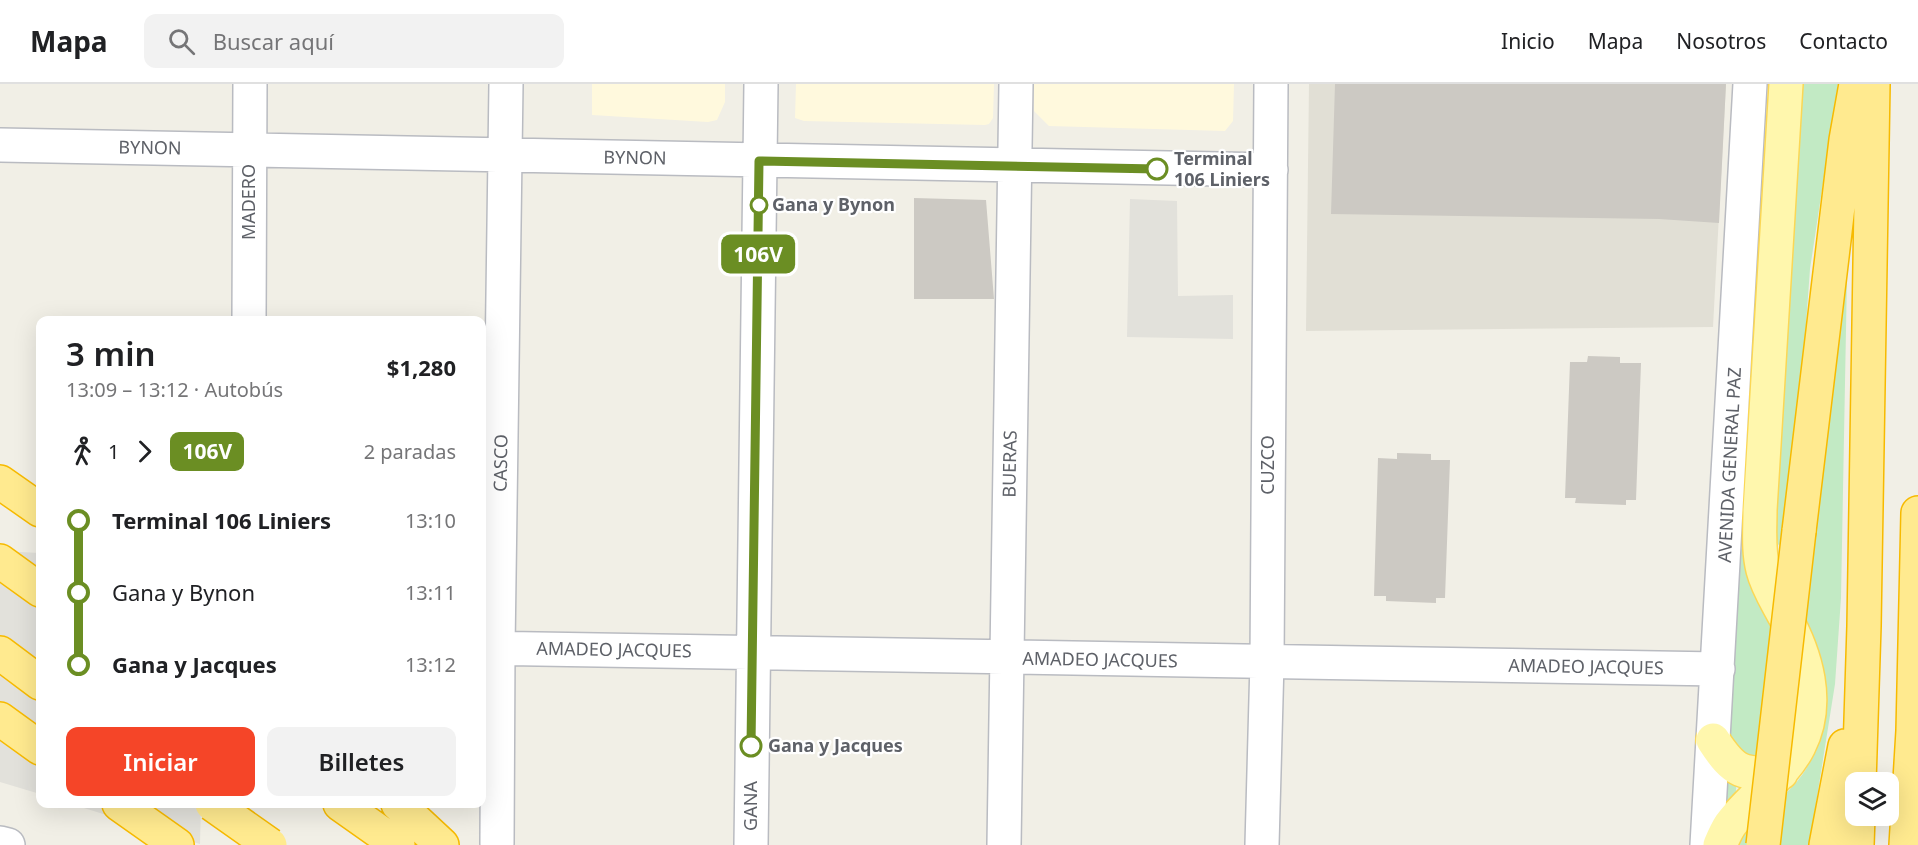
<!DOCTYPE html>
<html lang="es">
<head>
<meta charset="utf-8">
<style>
	body { margin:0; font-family:"Noto Sans",sans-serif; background:#f2f2f2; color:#202124; height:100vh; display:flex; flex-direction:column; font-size:22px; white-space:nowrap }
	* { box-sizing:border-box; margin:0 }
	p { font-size:20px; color:#757577 }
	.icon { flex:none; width:33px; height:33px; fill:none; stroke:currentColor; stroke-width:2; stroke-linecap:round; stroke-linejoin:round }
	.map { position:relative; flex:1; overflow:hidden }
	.drawer { position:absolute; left:36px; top:232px; width:450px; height:492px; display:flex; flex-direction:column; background:#fff; border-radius:12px; box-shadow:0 6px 24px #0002 }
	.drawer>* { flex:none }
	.badge { padding:0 12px; border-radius:9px; font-size:21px; line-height:39px }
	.controls { position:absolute; left:1845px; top:688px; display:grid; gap:12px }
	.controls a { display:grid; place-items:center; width:54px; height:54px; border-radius:12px; background:#fff; box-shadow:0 6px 24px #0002; font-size:30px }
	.map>.badge { position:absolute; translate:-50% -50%; box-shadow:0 0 0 3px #fff }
	.legs { display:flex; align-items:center; gap:9px; height:66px; padding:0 30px; font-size:20px }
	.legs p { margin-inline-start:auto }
	.head { display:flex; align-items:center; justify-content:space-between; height:102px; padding:0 30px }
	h1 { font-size:33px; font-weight:600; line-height:45px }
	.button { display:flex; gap:12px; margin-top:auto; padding:12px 30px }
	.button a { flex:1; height:69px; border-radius:12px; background:#f54528; color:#fff; font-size:24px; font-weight:600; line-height:69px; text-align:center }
	.button a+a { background:#f2f2f2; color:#202124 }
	ul { padding:0 30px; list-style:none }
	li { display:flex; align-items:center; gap:21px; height:72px; font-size:22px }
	li i { display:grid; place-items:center; width:9px; height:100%; margin:0 8px; background:currentColor }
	li i::after { content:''; width:15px; height:15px; margin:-8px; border:4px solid; border-radius:50%; background:#fff }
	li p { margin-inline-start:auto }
	li:first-child i { background:linear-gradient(#0000 50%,currentColor 0) }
	li:last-child i { background:linear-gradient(currentColor 50%,#0000 0) }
	header { display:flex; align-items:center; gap:36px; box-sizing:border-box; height:84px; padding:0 30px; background:#fff; border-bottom:2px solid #e0e0e0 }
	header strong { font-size:28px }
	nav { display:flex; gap:33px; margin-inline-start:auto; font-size:21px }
	.search { width:420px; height:54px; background:#f2f2f2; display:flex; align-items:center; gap:15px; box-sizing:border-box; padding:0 21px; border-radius:12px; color:#757577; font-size:22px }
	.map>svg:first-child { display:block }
	.commercial { fill:#fff9dd }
	.industrial { fill:#e2e1db }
	.education { fill:#e1dfd5 }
	.green { fill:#c2eac4 }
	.building { fill:#ccc9c3 }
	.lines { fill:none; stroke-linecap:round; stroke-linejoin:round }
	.minor-casing { stroke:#b9bbc1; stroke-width:36 }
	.major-casing { stroke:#fbd755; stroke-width:36 }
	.highway-casing { stroke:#f7ba00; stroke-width:36 }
	.minor { stroke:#fff; stroke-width:33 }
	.major { stroke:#fff7ad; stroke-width:33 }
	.highway { stroke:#ffea8f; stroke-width:33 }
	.highway-bridge-casing { stroke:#f7ba00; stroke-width:36; stroke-linecap:butt }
	.highway-bridge { stroke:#ffea8f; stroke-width:33 }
	.line-1-casing { stroke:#fff; stroke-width:14 }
	.line-1 { stroke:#6b8e23; stroke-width:9 }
	.stop-1-dot { fill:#fff; stroke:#6b8e23; stroke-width:3 }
	.labels { text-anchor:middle; stroke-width:4.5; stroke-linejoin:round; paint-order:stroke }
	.street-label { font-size:18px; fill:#5e6168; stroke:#fff }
	.stop-label { font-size:18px; font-weight:bold; fill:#5e6168; stroke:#fff; text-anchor:start }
</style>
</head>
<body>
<header>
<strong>Mapa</strong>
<div class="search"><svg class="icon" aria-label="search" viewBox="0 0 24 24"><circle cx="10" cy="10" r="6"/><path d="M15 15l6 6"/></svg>Buscar aquí</div>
<nav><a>Inicio</a><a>Mapa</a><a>Nosotros</a><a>Contacto</a></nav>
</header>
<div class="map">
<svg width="1918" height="761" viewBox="0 0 1918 761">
	<rect width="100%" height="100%" fill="#f1efe6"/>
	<!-- commercial -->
	<path class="commercial" d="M592,0H725V18L717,36L708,38L592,31Z
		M796,0H994L993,34L989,40L985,41L804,37L795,34Z
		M1033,0H1234L1233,37L1225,47L1049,42L1034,27Z"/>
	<!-- industrial -->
	<path class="industrial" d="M1130,115L1177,117L1178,212L1233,211V255L1127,253Z
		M0,467L40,469V710L0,698Z
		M71,720H201L200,760Z"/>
	<!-- education -->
	<path class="education" d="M1309,0H1726L1713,243L1306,247Z"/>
	<!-- green -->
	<path class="green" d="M1799,0H1838L1810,185L1801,310L1783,467L1778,460L1775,447Z
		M1847,192L1841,514L1835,600L1811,751L1809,761H1731C1738,751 1744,739 1752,730C1762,721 1777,717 1787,708C1815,683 1830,637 1826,601C1824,579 1806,562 1804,541L1843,193Z
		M1745,464L1781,550L1761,681L1730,658L1740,466Z
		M1717,683L1736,699C1738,713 1729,722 1722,733Z"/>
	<!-- building -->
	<path class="building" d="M1335,0H1726L1719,139L1659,135L1331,130Z
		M914,114L986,116L994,215H914Z
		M1588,272L1620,273V279H1641L1636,416H1626V421L1575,419L1576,414H1565L1570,278H1587Z
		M1397,369L1431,370V376H1450L1445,514H1436V519L1386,517V512H1374L1378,374L1397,375Z"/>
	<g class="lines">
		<!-- minor casing -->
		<g class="minor-casing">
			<path id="minor" d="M0,61L1271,86
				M249,237L250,0
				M482,564L1718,585
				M0,759L8,761
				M497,759L498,564L506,0
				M751,761L761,0
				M1004,761L1016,0
				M1262,761L1267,578L1271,0
				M1707,761L1750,0"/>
		</g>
		<!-- major casing -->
		<g class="major-casing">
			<path id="major" d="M1713,656C1735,690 1742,690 1781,689
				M1720,761C1723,754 1726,747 1730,741C1751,712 1783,694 1799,662C1821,619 1806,570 1784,531C1776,516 1767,502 1763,486C1758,466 1760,446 1760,426L1786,0"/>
		</g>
		<!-- highway casing -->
		<g class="highway-casing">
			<path id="highway" d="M0,398L40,426
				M1799,447L1846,56L1856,0
				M0,477L40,506
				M0,569L40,599
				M0,635L40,664
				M1859,699L1864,542L1873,0
				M119,720L177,761
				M340,720L398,761
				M398,720L442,761
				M1826,761L1845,662
				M1857,761L1858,732
				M1906,761L1913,647L1918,429"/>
		</g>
		<!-- minor -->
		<use href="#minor" class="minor"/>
		<!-- major -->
		<use href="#major" class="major"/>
		<!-- highway -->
		<use href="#highway" class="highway"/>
		<!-- highway-bridge casing -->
		<g class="highway-bridge-casing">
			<path id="highway-bridge" d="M212,720L270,761
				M1763,761L1799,447"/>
		</g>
		<!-- highway-bridge -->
		<use href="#highway-bridge" class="highway-bridge"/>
	</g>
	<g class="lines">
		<!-- line-1 casing -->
		<g class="line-1-casing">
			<path id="line-1" d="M751,662L759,77L1157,85"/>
		</g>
		<!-- line-1 -->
		<use href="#line-1" class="line-1"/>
	</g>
	<!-- markers -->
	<g class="stop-1-dot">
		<circle cx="1157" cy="85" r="10"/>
		<circle cx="759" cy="121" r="8"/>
		<circle cx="751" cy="662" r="10"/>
	</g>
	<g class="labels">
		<!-- street labels -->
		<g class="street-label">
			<text transform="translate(150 64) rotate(1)" y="6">BYNON</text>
			<text transform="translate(635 74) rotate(1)" y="6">BYNON</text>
			<text transform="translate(249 118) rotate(-90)" y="6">MADERO</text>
			<text transform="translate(501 379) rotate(-89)" y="6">CASCO</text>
			<text transform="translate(1010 380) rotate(-89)" y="6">BUERAS</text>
			<text transform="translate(1268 381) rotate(-90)" y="6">CUZCO</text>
			<text transform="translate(1730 381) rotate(-87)" y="6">AVENIDA GENERAL PAZ</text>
			<text transform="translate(614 566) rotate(1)" y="6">AMADEO JACQUES</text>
			<text transform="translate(1100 576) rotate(1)" y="6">AMADEO JACQUES</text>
			<text transform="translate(1586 583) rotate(1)" y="6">AMADEO JACQUES</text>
			<text transform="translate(751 722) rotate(-90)" y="6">GANA</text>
		</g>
		<!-- stop labels -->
		<g class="stop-label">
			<text x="1174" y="81">Terminal<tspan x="1174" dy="21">106 Liniers</tspan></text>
			<text x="772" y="127">Gana y Bynon</text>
			<text x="768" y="668">Gana y Jacques</text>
		</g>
	</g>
</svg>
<div class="controls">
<a><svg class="icon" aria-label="layers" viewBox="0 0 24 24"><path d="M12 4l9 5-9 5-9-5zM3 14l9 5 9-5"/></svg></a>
</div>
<b class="badge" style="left:758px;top:170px;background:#6b8e23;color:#fff">106V</b>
<section class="drawer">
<div class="head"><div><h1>3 min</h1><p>13:09 – 13:12 · Autobús</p></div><b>$1,280</b></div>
<div class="legs"><svg class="icon" aria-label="walk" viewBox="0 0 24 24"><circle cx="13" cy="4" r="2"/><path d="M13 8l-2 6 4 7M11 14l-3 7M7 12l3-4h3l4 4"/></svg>1<svg class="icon" aria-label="forward" viewBox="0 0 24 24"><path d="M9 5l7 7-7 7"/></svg><b class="badge" style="background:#6b8e23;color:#fff">106V</b><p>2 paradas</p></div>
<ul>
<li><i style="color:#6b8e23"></i><b>Terminal 106 Liniers</b><p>13:10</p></li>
<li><i style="color:#6b8e23"></i><span>Gana y Bynon</span><p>13:11</p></li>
<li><i style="color:#6b8e23"></i><b>Gana y Jacques</b><p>13:12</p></li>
</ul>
<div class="button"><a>Iniciar</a><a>Billetes</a></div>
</section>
</div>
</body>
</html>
